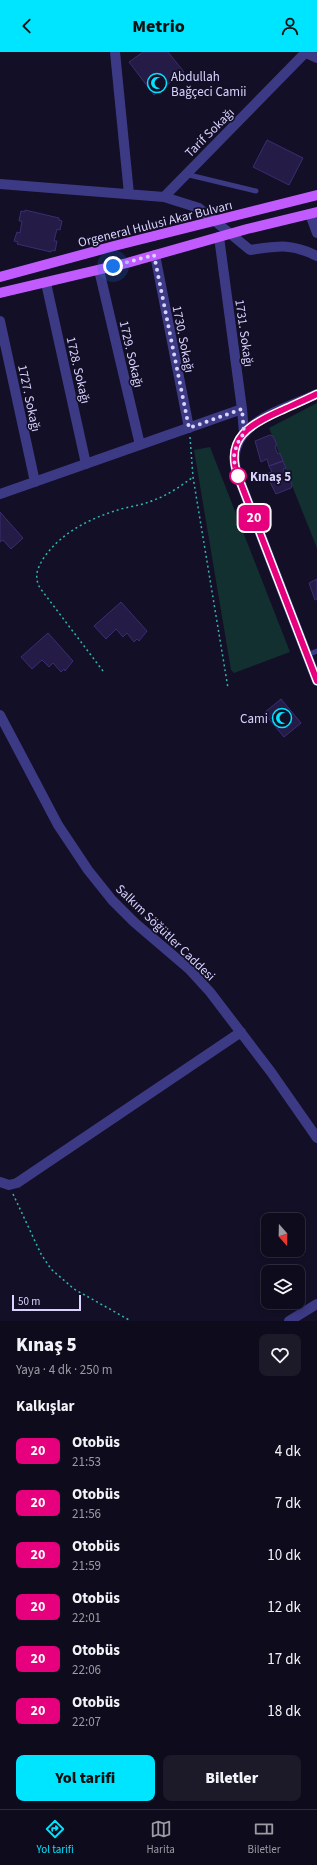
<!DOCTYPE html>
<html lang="tr">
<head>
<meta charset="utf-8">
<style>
	body { margin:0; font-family:"Source Sans 3",sans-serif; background:#1c1929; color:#f1f3f6; height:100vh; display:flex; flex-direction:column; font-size:15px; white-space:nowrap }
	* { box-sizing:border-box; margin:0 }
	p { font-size:13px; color:#9b9ba3 }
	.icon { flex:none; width:22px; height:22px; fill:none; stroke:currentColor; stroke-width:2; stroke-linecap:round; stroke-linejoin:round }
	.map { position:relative; height:1269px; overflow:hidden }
	.details { display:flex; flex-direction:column; background:#0e0b1c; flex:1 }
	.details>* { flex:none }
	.badge { padding:0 8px; border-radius:6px; font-size:14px; line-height:26px }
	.needle { width:26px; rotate:160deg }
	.fabs { position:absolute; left:261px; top:1161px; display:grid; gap:8px }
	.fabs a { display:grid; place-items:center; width:44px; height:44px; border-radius:8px; background:#0e0b1c; box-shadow:0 2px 6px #0003,0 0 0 1px #2e2b3b; font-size:20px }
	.scale { position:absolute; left:12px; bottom:10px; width:69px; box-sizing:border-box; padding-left:4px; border:2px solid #d9d4ff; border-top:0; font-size:11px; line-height:14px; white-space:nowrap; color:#d9d4ff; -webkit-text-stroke:3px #130f26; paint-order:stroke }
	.you { position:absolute; width:20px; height:20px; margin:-10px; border:3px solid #fff; border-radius:50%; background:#1a73e8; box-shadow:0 0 0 6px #1a73e833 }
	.map>.badge { position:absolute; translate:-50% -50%; box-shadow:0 0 0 2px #fff }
	h2 { padding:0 16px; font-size:15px; line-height:36px }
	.round { display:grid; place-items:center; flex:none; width:42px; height:42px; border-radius:8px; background:#1c1929 }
	.head { display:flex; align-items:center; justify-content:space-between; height:68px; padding:0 16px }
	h1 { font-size:19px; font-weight:800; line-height:30px }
	.button { display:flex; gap:8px; margin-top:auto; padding:8px 16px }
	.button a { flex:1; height:46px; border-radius:8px; background:#00e5ff; color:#111; font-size:16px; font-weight:800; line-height:46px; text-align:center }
	.button a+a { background:#1c1929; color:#f1f3f6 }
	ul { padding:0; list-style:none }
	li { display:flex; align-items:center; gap:12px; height:52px; padding:0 16px }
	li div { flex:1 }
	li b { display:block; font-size:15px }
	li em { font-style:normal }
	li .badge { min-width:44px; font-weight:700; text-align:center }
	header { display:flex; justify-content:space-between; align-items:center; height:52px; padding:0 16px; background:#00e5ff; color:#111; font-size:18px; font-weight:800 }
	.menu { display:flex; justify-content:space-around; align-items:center; height:56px; border-top:1px solid #2e2b3b; background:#0e0b1c; font-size:11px; color:#9b9ba3 }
	.menu a { display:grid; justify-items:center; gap:2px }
	.menu .current { color:#00e5ff }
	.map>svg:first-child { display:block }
	.green { fill:#12302f }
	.building { fill:#241b47; stroke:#3b2d73 }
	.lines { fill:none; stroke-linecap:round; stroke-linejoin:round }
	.path { stroke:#2fb8b0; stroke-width:1.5; stroke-dasharray:2 3; stroke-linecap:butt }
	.service { stroke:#3d3a85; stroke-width:5 }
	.minor { stroke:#3d3a85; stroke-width:10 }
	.tertiary { stroke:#3d3a85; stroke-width:10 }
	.primary { stroke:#c25bff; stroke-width:10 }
	.line-casing { stroke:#fff; stroke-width:9 }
	.line { stroke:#e6007e; stroke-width:6 }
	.walk { stroke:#d9d4ff; stroke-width:4; stroke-dasharray:0 7.2 }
	.stop-dot { fill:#fff; stroke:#e6007e; stroke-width:2 }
	.labels { text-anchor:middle; stroke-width:3.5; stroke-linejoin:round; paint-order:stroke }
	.poi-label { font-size:13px; fill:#d9d4ff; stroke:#130f26; text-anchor:start }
	.street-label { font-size:13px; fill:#d9d4ff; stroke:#130f26 }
	.stop-label { font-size:13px; font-weight:bold; fill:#d9d4ff; stroke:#130f26; text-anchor:start }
</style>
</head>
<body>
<header><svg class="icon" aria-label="back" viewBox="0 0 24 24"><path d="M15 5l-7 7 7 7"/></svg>Metrio<svg class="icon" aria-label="person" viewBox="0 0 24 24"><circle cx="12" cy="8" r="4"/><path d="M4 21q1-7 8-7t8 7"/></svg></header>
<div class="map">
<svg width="317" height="1269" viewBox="0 0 317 1269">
	<rect width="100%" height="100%" fill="#130f26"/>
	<!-- green -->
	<path class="green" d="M317,351V496L269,376Z
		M210,395L290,600L234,621L231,618L194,398Z"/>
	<!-- building -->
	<path class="building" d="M143,0H168L184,20L154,43L129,10Z
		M267,88L303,106L289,133L253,115Z
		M25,158L59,166V168L62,169L60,178L57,177L54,189H57L55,199L52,198L51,200L17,192L18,190L14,189L17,180L20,181L22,169H19L21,159L25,160Z
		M270,383L273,384L277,393L275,394L276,398L278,402L280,401L283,409L269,414L267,407L261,410L255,389Z
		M283,409L286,416L283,417L287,425L289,424L292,433L291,436L276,442L266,422L272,420L269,414Z
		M0,460L23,486L11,497L3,488L0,490Z
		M317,527V547L315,548L309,531Z
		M121,550L147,579L139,589L137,587L134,590L127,581L123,585L116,577L106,587L94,574Z
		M48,581L73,609L65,619L64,617L61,620L53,611L49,615L42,608L32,617L21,605Z
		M281,647L301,671L284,685L264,661Z"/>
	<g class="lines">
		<!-- path -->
		<path class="path" d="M190,385L193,425L228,636
			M103,619L40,536C34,525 37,517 43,507C61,480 91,466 121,457C132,454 143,453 154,448C168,443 181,434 193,425
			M13,1142L41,1202L51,1217L74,1237L131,1269"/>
		<!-- service -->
		<path class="service" d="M185,122L256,139
			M307,603L317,599"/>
		<!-- minor -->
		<path class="minor" d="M115,0L129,142
			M306,1L317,6
			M0,132L164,145L199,156L250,198C278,194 291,191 317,204
			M164,145L306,0
			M219,185L242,357L244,381
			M155,203L189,376
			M99,218L140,393
			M46,231L86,412
			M0,269L35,430
			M0,442L242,357
			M0,663L58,773L88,818L112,848L134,870L189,917L210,940L271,1020L317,1086
			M0,1130L9,1133L17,1131L241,980
			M289,1269L317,1252"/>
		<!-- tertiary -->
		<path class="tertiary" d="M310,162L317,181
			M317,342C282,358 219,373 238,424L317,629"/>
		<!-- primary -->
		<path class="primary" d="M0,225L114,194L317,143
			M0,241L127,211L247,177L317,160"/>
	</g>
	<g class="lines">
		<!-- line casing -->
		<g class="line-casing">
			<path id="line" d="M317,342C305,348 293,353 280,359C251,372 224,386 238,424L317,629"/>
		</g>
		<!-- line -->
		<use href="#line" class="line"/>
		<!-- walk -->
		<path class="walk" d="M113,214L154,203L189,376L242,357L244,381L237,392L234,404L235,418L238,424"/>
	</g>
	<!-- icons -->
	<defs>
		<g id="mosque-ring" transform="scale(1)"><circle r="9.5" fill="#130f26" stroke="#00e5ff" stroke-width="1.5"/><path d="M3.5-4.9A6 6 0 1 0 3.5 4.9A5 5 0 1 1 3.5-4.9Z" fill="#00e5ff"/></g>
	</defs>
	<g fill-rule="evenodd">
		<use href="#mosque-ring" x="157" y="31"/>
		<use href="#mosque-ring" x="282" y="666"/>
	</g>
	<!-- markers -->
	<circle class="stop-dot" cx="238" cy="424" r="8"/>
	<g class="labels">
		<!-- poi labels -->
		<g class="poi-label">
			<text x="171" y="29">Abdullah<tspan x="171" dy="15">Bağçeci Camii</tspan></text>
			<text x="268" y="671" text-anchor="end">Cami</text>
		</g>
		<!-- street labels -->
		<g class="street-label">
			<text transform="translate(209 80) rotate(-45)" y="5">Tarif Sokağı</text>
			<text transform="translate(155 171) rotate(-14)" y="5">Orgeneral Hulusi Akar Bulvarı</text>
			<text transform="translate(245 281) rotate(82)" y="5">1731. Sokağı</text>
			<text transform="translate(184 287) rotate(79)" y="5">1730. Sokağı</text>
			<text transform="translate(132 302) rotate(77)" y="5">1729. Sokağı</text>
			<text transform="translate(79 318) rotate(77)" y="5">1728. Sokağı</text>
			<text transform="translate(30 346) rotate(78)" y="5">1727. Sokağı</text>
			<text transform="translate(166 880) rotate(44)" y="5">Salkım Söğütler Caddesi</text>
		</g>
		<!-- stop labels -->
		<g class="stop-label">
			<text x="250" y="429">Kınaş 5</text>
		</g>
	</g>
</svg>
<div class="fabs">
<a><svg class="needle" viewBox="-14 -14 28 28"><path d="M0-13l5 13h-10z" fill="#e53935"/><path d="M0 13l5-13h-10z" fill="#9b9ba3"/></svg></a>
<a><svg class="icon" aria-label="layers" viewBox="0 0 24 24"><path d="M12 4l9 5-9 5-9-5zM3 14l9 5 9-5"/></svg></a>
</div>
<div class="scale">50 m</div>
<div class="you" style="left:113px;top:214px"></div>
<b class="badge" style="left:254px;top:466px;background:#e6007e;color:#fff">20</b>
</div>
<section class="details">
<div class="head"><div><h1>Kınaş 5</h1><p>Yaya · 4 dk · 250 m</p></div><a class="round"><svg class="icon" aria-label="heart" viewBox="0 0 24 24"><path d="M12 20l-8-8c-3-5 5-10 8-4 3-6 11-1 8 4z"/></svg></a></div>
<h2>Kalkışlar</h2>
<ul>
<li><span class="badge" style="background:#e6007e;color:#fff">20</span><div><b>Otobüs</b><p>21:53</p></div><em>4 dk</em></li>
<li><span class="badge" style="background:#e6007e;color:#fff">20</span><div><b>Otobüs</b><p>21:56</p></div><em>7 dk</em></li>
<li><span class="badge" style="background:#e6007e;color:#fff">20</span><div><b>Otobüs</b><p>21:59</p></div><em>10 dk</em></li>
<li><span class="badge" style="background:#e6007e;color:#fff">20</span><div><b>Otobüs</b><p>22:01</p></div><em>12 dk</em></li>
<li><span class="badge" style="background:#e6007e;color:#fff">20</span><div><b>Otobüs</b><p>22:06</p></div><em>17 dk</em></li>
<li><span class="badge" style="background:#e6007e;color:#fff">20</span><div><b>Otobüs</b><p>22:07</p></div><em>18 dk</em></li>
</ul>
<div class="button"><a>Yol tarifi</a><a>Biletler</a></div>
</section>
<nav class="menu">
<a class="current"><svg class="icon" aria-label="directions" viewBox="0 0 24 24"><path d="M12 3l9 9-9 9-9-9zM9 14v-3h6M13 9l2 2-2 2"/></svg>Yol tarifi</a>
<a><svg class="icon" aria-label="map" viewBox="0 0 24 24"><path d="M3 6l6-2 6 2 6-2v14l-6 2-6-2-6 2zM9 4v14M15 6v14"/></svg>Harita</a>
<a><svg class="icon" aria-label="tickets" viewBox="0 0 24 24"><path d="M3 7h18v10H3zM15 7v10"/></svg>Biletler</a>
</nav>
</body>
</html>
